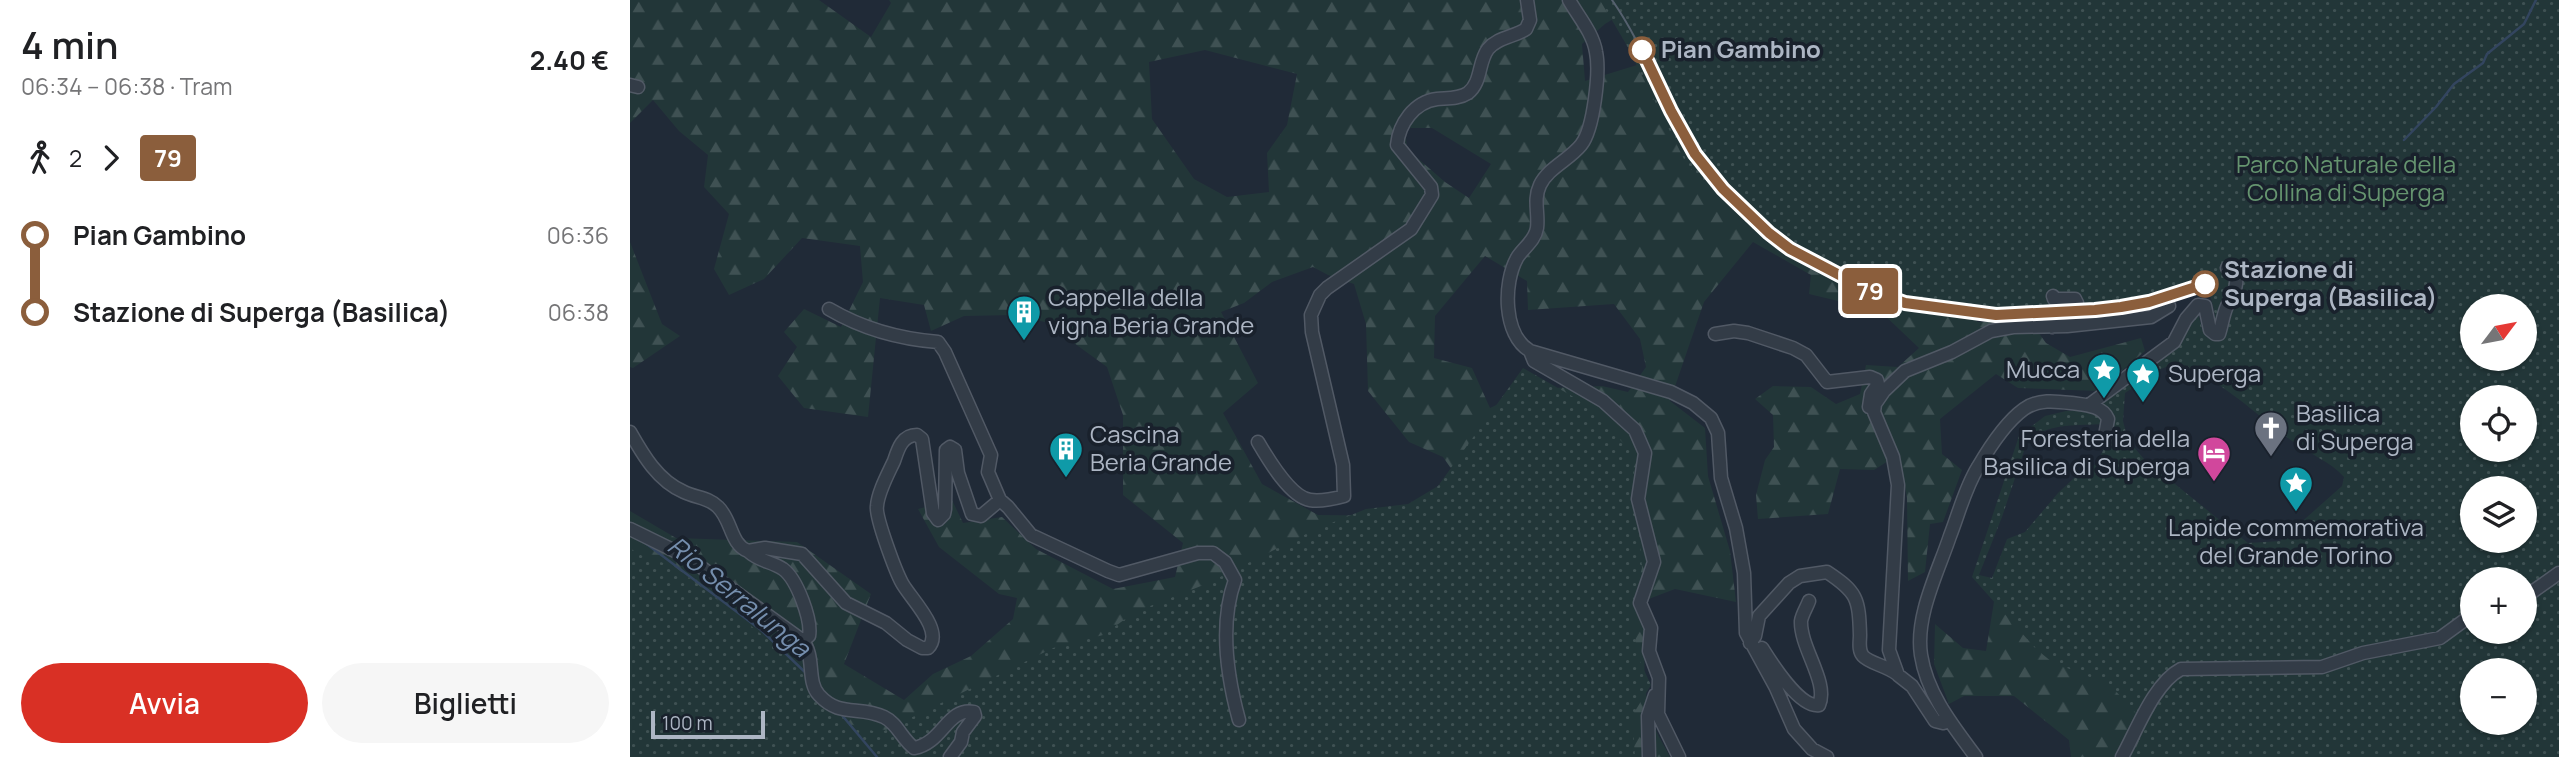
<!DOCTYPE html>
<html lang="it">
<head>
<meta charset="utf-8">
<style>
	body { margin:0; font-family:Manrope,sans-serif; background:#f6f6f6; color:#202124; height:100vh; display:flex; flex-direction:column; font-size:26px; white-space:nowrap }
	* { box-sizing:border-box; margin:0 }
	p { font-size:23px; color:#757577 }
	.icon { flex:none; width:38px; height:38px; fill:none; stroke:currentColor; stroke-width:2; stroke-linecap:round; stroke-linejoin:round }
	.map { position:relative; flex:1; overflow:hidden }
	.panel { display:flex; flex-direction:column; background:#fff; width:630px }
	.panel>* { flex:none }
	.badge { padding:0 14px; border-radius:5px; font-size:24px; line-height:46px }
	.needle { width:46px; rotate:58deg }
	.tools { position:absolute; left:1830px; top:294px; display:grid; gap:14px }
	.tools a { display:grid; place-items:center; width:77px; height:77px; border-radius:50%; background:#fff; box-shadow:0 2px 5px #0004; font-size:35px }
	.scale { position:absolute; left:21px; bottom:18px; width:114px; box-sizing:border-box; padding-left:7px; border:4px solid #adb6c4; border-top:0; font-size:19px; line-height:24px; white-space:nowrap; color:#adb6c4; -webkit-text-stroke:5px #19212c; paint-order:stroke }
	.map>.badge { position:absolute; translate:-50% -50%; box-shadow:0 0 0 4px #fff }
	.legs { display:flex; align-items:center; gap:10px; height:77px; padding:0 21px; font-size:23px }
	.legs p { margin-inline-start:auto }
	.headline { display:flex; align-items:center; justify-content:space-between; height:119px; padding:0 21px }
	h1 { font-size:38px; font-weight:600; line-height:52px }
	.cta { display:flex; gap:14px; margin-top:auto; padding:14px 21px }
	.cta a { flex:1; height:80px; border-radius:42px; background:#d93025; color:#fff; font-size:28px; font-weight:600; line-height:80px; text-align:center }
	.cta a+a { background:#f6f6f6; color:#202124 }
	ul { padding:0 21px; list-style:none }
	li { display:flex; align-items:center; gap:24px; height:77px; font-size:26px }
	li i { display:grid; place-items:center; width:10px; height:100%; margin:0 9px; background:currentColor }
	li i::after { content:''; width:18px; height:18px; margin:-9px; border:5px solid; border-radius:50%; background:#fff }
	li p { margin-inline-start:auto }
	li:first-child i { background:linear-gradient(#0000 50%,currentColor 0) }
	li:last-child i { background:linear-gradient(currentColor 50%,#0000 0) }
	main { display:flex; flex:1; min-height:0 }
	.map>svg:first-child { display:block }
	.forest { fill:url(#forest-firs); fill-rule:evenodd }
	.park { fill:url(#park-dots); fill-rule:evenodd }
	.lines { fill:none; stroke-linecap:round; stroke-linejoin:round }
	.stream { stroke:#33455f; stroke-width:2.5 }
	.minor-casing { stroke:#515965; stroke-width:15 }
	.minor { stroke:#333c47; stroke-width:12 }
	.tram { stroke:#55606e; stroke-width:2 }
	.line-1-casing { stroke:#fff; stroke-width:16 }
	.line-1 { stroke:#8b5e3c; stroke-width:10 }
	.stop-1-dot { fill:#fff; stroke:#8b5e3c; stroke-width:3.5 }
	.labels { text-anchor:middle; stroke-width:7; stroke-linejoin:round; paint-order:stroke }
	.stop-label { font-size:24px; font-weight:bold; fill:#adb6c4; stroke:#19212c; text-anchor:start }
	.park-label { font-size:24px; fill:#65946f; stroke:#19212c }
	.poi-label { font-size:24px; fill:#adb6c4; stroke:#19212c; text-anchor:start }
	.water-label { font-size:26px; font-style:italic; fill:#758ead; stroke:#19212c }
</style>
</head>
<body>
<main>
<section class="panel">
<div class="headline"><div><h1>4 min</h1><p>06:34 – 06:38 · Tram</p></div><b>2.40 €</b></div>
<div class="legs"><svg class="icon" aria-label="walk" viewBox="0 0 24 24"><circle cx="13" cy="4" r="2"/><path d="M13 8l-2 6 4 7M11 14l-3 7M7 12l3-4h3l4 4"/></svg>2<svg class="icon" aria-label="forward" viewBox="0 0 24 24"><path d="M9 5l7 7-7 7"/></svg><b class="badge" style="background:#8b5e3c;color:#fff">79</b></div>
<ul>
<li><i style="color:#8b5e3c"></i><b>Pian Gambino</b><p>06:36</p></li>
<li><i style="color:#8b5e3c"></i><b>Stazione di Superga (Basilica)</b><p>06:38</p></li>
</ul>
<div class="cta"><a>Avvia</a><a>Biglietti</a></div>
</section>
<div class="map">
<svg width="1929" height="757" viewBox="0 0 1929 757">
	<defs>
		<pattern id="forest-firs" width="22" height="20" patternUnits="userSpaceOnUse" patternTransform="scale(1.75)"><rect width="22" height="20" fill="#223638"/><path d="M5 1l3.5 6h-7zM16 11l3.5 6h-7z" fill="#3f5153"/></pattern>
		<pattern id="park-dots" width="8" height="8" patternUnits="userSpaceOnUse" patternTransform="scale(1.75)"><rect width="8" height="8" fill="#223638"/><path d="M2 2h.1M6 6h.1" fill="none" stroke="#3f5153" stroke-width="1.8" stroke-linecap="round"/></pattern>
	</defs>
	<rect width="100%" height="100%" fill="#202a37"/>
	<!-- forest -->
	<path class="forest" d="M0,0H189L241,37L261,3L259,0H1929V757H1441L1439,740L1384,696H1334L1319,704L1304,664L1305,624L1333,648L1356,651L1368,577L1635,556L1733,477L1602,325L1614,285L1358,275L1347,322L1400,321L1416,343L1440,357L1511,338L1515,351L1468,391L1388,388L1366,374L1310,419L1312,454L1332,470L1313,522L1300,524L1295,572L1278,581L1277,498L1269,454L1244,470L1210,469L1198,514L1128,519L1126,495L1135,460L1144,447L1143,415L1125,399L1143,386L1181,387L1206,404L1230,394L1236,365L1268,367L1289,348L1250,311L1179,294L1181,275L1123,242L1074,302L1040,401L1075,428L1078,476L1100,551L1106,602L1045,589L1016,600L1014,687L1027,733L1040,757H687L404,740L0,757V511L46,538L167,542L241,594L214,664L274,700L303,674L341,656L383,619L387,598L369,594L309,547L288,509L322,500L333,523L372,517L406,549L483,589L545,577L553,543L493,495V415L477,367L415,322L384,315L334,316L301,331L294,305L250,298L238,417L174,408L148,376L167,347L154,332L174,309L211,327L233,282L230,246L172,238L134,279L99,295L84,269L99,214L74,187L78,155L49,131L23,100L0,123ZM1014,0L1030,58L955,81L952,44L975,24ZM575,50L667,74L657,125L637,153L639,192L597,197L564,179L522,119L519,62ZM775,128H802L861,164L839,198L815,182L777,149ZM855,256L897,281L898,310L984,304L1010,339L1016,367L998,392L972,386L899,389L860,408L842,368L804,358L805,316ZM683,267L698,275L724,284L736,324L738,391L779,442L813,457L827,477L783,516L688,515L632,484L593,413L628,383L591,312L614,303L642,282ZM1843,306H1895V359H1843ZM1843,397H1895V450H1843ZM1843,488H1895V541H1843ZM1843,579H1895V632H1843ZM1796,623L1895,670V723H1843Z
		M0,242L32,324L50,336L3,368L0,367Z"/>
	<!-- park -->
	<path class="park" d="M970,0H1929V757H1502L1509,741L1506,713L1480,685L1422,662L1406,649L1342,577L1389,436L1415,416L1436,411L1457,410L1471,404L1547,334L1567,310L1572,328L1585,327V315L1580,294L1565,290L1532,298L1416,310L1317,304L1218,284L1153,254L1095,207L1056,163L996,44ZM1843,306H1895V359H1843ZM1543,364C1576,366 1636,423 1665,443C1681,455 1701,462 1714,477L1712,486L1650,541L1618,543L1514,459L1498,440L1493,421L1495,393L1529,370ZM1843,397H1895V450H1843ZM1473,424L1479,439L1466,464L1445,477L1428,493L1395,532L1377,539L1362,578L1349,575L1372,517L1396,445C1412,422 1447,426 1473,424ZM1843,488H1895V541H1843ZM1843,579H1895V632H1843ZM1843,670H1895V723H1843Z
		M893,368L954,403L1002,452L1012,568L999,618L1005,636L1007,655L1021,685L1002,716L1005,757H0V548L8,554L45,567L167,662L220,724L250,733L423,648L473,635L505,612L576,584L684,530L736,509L778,504L808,486Z"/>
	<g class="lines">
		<!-- stream -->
		<path class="stream" d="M1774,140L1806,107L1824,84L1853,63L1857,54L1894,24L1906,0
			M14,542L131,630L177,674
			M211,714L247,757"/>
		<!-- minor casing -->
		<g class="minor-casing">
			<path id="minor" d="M939,0C948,16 963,33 966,52C970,71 964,129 951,145C939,160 918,168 910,185C903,200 909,213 907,228C905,241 893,248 887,258C873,283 873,335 900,351L1041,392L1063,403L1081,418L1088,433L1091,478L1106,528L1114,573L1116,633L1146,688L1164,729L1182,749L1197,757
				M0,85L8,87
				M1423,296L1424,299H1445L1447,303
				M1422,327L1419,319L1445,313
				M1085,334L1104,331L1118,333L1163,348L1176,355L1197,382L1240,377L1247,380L1248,384L1241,394L1239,407
				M900,351L904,361L973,401L1005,430L1015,453L1008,499L1024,562L1010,603L1021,628L1019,651L1029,678L1028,714L1049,757
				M1459,405L1544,342L1556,319L1568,305L1575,306L1580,330L1585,334H1589C1592,325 1593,315 1597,306C1603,294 1610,284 1604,269L1597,268
				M0,432C13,455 28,481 54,492C66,498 78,497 88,507C102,520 100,544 118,551
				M628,442C638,459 660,497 680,500C691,502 703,499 714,496L713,465L682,332L681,315L690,295L697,288L781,229L802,195L801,187L767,145C769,124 784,102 807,99C817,98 829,99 838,93C852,82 848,62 858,49C868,37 884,37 896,29L900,20L897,0
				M370,500L378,507L401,535L478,571L489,575L568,553H583L595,562L605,580C589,624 597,676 609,720
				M0,529L57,557L172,640C186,656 176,681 189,695C210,718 229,705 254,717C267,723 272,739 284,748C313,743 317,707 344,712L345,716L333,732L331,742L320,757
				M1895,597L1929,573
				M172,640L179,636C182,620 167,579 153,569C141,561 130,562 118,551L135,548L172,554L216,603L256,623L277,640L292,648H298C315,631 280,598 272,583C266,572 245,517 247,506C248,492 258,474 264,461C268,449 272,435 287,435L292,439L303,513L308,520L314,514L315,509L316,450L320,447L325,450L328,473L342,514L351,516L370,500L358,472L361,455L315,352L308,342C270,339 233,329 199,309
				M1120,643L1125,636L1129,616L1159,583L1170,576L1197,572C1227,592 1229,598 1230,635C1230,642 1228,650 1233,656C1239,663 1257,666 1267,674
				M1132,648C1142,664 1170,708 1189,705C1199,682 1170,648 1171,621C1172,614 1177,607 1179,601
				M1320,721L1313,723L1305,721L1282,686L1268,675L1259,650L1268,485L1263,457L1244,412L1245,404L1254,391L1275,371L1322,352L1361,331L1383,327L1437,326L1521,317L1539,306
				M1019,757L1018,716L1025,695
				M1346,757C1323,726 1297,694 1291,655C1285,616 1308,572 1320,536C1329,513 1335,488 1348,467C1359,448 1376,422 1394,409C1408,399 1425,401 1441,403C1454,405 1472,405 1478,419L1474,441
				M1492,757C1507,730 1524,683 1551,669L1692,667L1733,653L1810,638L1843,614"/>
		</g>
		<!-- minor -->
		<use href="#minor" class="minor"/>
		<!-- tram -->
		<path class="tram" d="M982,0C1020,54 1037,120 1078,171C1126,233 1197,282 1273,303C1285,306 1298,305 1310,307C1329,310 1349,314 1368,315C1417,316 1468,312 1516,303C1538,298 1560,289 1582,282"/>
	</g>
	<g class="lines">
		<!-- line-1 casing -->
		<g class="line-1-casing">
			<path id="line-1" d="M1012,50L1041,111L1065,154L1093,189L1139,233L1160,249L1236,289L1275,303L1366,315L1465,310L1491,307L1519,302L1575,284"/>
		</g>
		<!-- line-1 -->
		<use href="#line-1" class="line-1"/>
	</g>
	<!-- icons -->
	<defs>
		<g id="building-pin" transform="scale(1.75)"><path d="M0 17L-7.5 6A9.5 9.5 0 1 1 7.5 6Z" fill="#0f9aa8" stroke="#19212c"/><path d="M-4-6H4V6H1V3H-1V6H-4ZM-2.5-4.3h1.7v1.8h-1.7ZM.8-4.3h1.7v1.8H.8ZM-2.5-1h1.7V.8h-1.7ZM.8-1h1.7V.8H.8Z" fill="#fff"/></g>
		<g id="sight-pin" transform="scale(1.75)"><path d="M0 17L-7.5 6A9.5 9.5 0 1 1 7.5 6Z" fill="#0f9aa8" stroke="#19212c"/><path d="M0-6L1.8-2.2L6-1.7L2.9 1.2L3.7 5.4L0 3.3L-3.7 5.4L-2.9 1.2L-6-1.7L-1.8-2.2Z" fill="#fff"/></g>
		<g id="church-pin" transform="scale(1.75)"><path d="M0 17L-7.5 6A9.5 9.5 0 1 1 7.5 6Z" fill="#6b7280" stroke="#19212c"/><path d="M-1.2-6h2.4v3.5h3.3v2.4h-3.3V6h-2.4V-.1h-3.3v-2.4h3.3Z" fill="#fff"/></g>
		<g id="hotel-pin" transform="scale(1.75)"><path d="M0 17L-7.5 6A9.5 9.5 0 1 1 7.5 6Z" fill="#d1479c" stroke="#19212c"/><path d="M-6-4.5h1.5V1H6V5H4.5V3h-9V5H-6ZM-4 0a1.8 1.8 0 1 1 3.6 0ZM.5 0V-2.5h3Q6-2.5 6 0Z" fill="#fff"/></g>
	</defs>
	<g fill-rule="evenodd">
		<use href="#building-pin" x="394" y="312"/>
		<use href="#sight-pin" x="1474" y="370"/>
		<use href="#sight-pin" x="1513" y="374"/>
		<use href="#church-pin" x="1641" y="428"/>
		<use href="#building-pin" x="436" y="449"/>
		<use href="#hotel-pin" x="1584" y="453"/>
		<use href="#sight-pin" x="1666" y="483"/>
	</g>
	<!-- markers -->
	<g class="stop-1-dot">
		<circle cx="1012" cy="50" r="12"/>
		<circle cx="1575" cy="284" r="12"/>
	</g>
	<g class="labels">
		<!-- stop labels -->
		<g class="stop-label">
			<text x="1031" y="58">Pian Gambino</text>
			<text x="1594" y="278">Stazione di<tspan x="1594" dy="28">Superga (Basilica)</tspan></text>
		</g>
		<!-- park labels -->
		<g class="park-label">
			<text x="1716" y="173">Parco Naturale della<tspan x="1716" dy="28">Collina di Superga</tspan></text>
		</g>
		<!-- poi labels -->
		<g class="poi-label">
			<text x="418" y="306">Cappella della<tspan x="418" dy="28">vigna Beria Grande</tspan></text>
			<text x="1450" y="378" text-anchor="end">Mucca</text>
			<text x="1538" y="382">Superga</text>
			<text x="1666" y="422">Basilica<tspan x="1666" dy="28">di Superga</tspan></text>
			<text x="460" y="443">Cascina<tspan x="460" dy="28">Beria Grande</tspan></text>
			<text x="1560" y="447" text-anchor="end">Foresteria della<tspan x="1560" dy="28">Basilica di Superga</tspan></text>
			<text x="1666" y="536" text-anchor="middle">Lapide commemorativa<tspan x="1666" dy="28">del Grande Torino</tspan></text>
		</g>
		<!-- water labels -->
		<g class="water-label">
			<text transform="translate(109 597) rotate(39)" y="9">Rio Serralunga</text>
		</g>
	</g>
</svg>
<div class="tools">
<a><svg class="needle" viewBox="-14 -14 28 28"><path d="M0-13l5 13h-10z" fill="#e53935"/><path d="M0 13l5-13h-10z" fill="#757577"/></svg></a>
<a><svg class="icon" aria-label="locate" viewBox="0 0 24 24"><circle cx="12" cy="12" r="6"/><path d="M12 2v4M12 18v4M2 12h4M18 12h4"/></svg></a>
<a><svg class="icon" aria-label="layers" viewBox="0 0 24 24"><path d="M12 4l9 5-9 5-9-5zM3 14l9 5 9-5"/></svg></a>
<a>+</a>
<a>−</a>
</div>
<div class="scale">100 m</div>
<b class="badge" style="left:1240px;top:291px;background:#8b5e3c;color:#fff">79</b>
</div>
</main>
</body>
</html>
